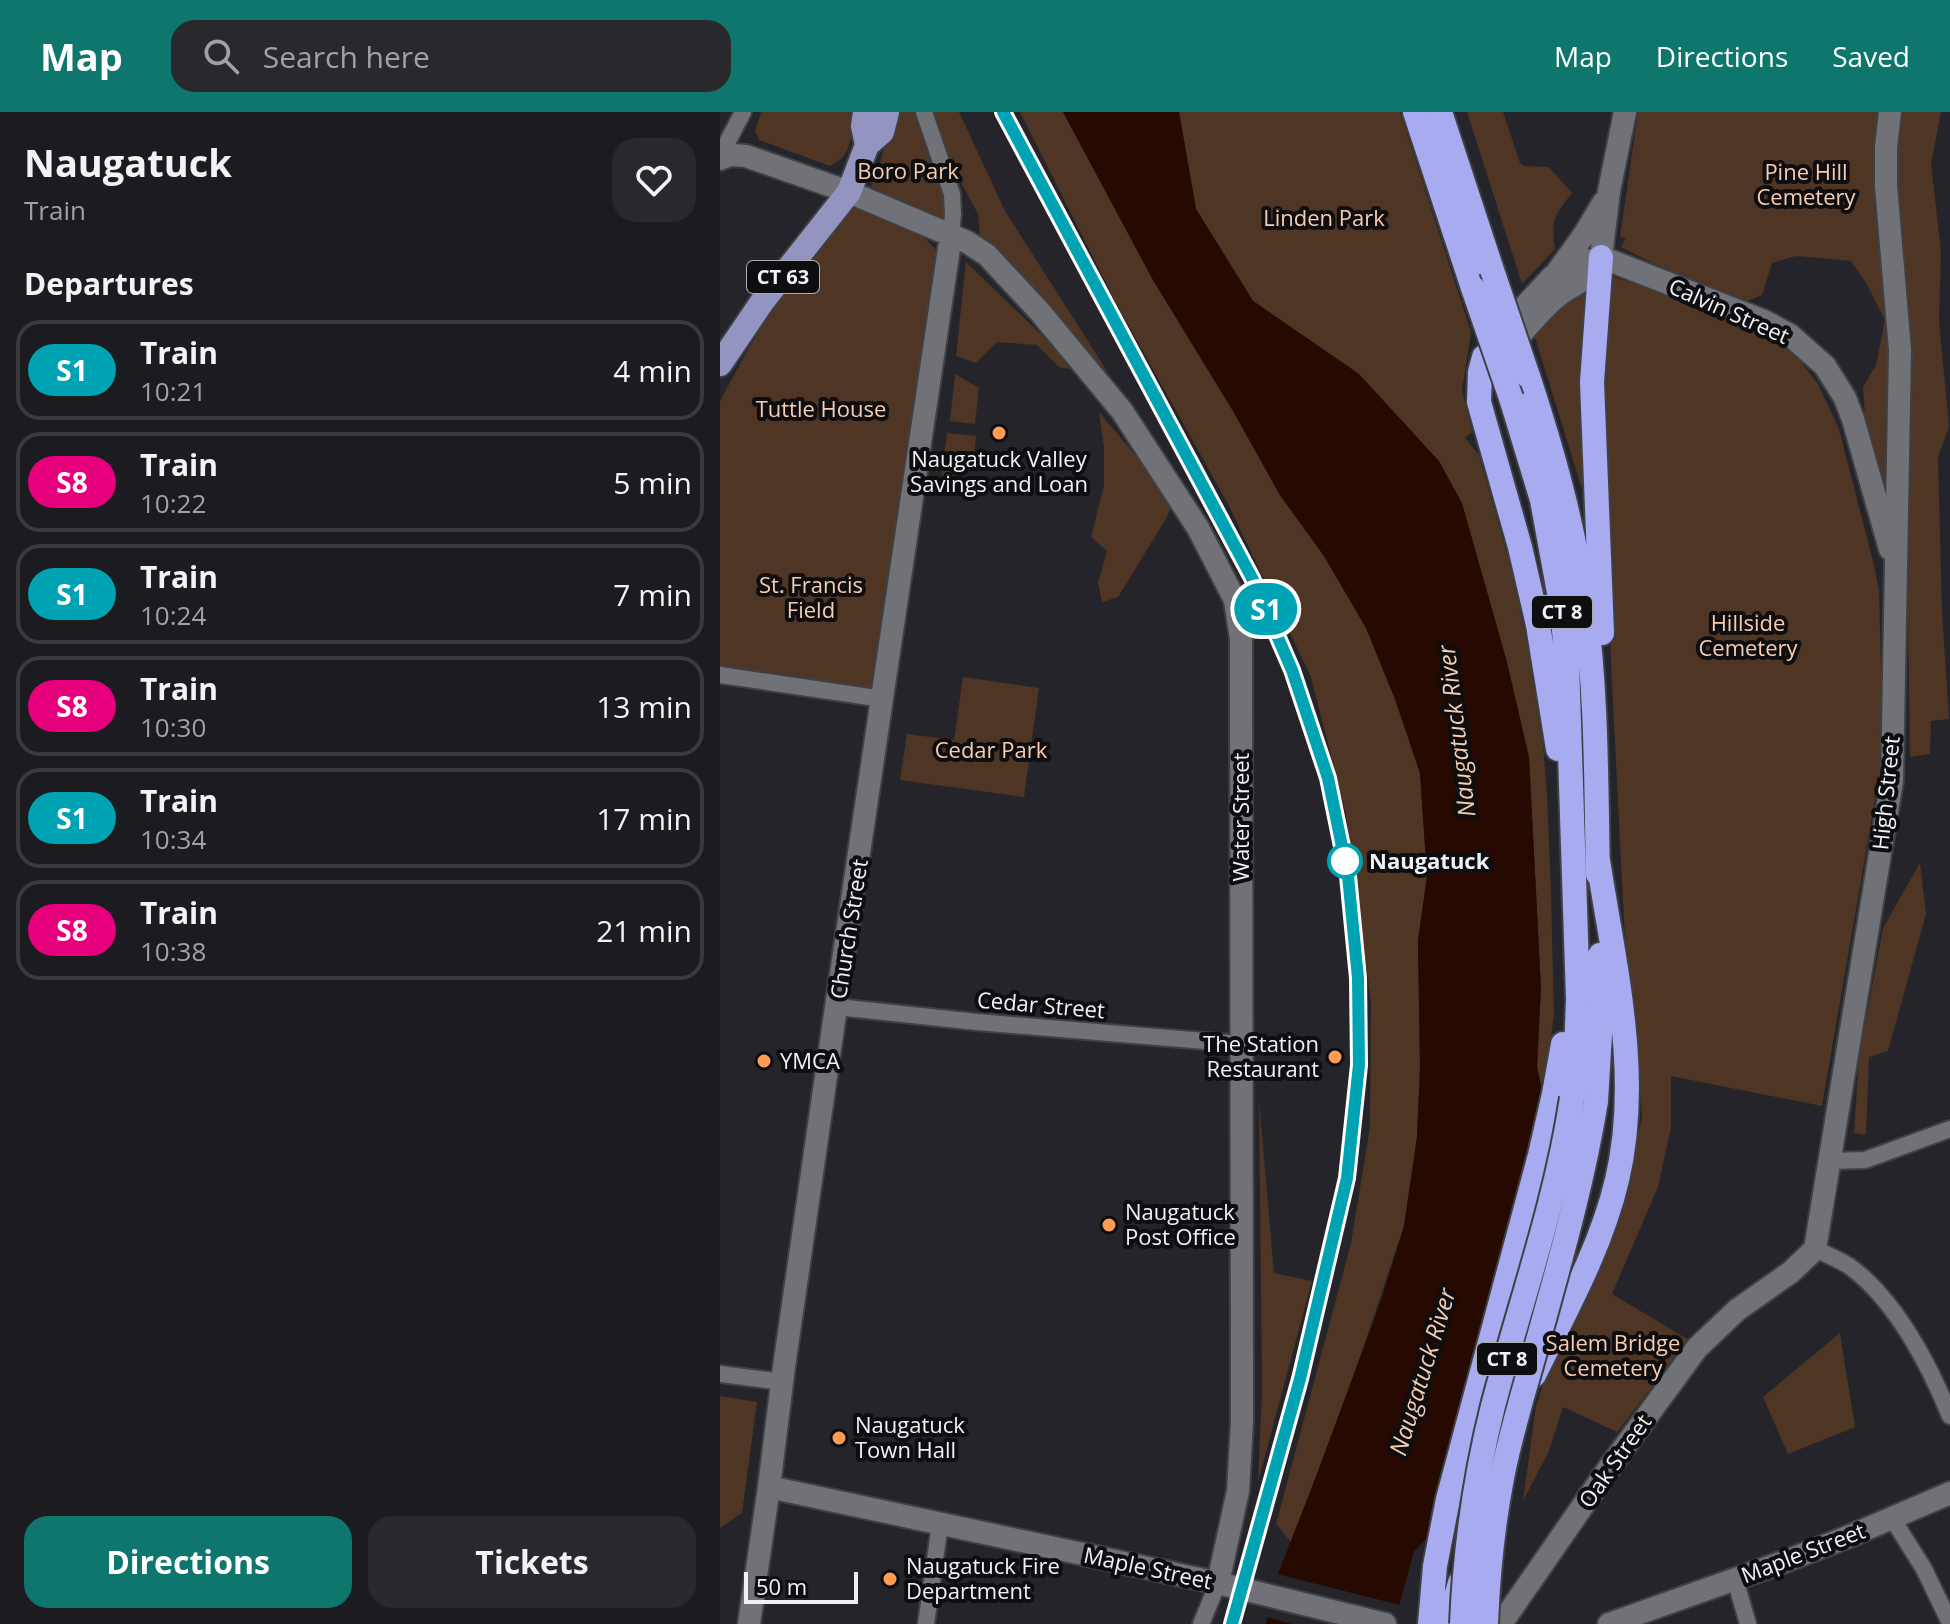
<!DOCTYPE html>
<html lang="en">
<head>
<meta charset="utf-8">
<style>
	body { margin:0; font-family:"Open Sans",sans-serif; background:#28282d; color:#f1f3f6; height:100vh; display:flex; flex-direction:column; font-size:30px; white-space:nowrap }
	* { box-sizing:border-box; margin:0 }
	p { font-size:26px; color:#a0a1a5 }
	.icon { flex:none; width:44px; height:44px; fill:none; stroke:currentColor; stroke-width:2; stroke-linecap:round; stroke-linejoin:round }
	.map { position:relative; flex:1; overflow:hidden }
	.details { display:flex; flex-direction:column; background:#1b1b20; width:720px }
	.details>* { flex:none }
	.badge { padding:0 16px; border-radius:26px; font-size:28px; line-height:52px }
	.scale { position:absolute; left:24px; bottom:20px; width:114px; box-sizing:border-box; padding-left:8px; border:4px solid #f0f1f5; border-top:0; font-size:22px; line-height:28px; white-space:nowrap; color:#f0f1f5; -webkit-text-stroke:6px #0e0e10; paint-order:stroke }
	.map>.badge { position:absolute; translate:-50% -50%; box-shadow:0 0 0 4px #fff }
	h2 { padding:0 24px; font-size:30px; line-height:72px }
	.round { display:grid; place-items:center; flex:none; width:84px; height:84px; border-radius:24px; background:#28282d }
	.headline { display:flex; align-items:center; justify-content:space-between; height:136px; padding:0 24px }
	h1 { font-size:38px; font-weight:700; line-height:60px }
	.button { display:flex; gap:16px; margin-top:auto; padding:16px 24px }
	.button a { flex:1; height:92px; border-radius:24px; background:#0f766e; color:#fff; font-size:32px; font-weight:700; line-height:92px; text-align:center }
	.button a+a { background:#28282d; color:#f1f3f6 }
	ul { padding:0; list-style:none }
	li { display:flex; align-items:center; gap:24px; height:100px; margin:0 16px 12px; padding:0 8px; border:4px solid #39393e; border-radius:24px }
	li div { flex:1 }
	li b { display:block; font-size:30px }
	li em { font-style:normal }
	li .badge { min-width:88px; font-weight:700; text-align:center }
	header { display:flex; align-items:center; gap:48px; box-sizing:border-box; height:112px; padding:0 40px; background:#0f766e; color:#fff }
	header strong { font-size:38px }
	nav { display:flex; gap:44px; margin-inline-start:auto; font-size:28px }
	.search { width:560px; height:72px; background:#28282d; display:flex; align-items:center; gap:20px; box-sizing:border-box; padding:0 28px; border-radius:24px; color:#a0a1a5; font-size:30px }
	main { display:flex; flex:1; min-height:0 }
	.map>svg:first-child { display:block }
	.green { fill:#4e3524 }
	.water { fill:#260900 }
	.pier { fill:#24242a }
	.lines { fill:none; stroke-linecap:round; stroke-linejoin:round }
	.street-casing { stroke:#3f4045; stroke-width:20 }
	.secondary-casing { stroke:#3f4045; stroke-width:26 }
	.primary-casing { stroke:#3f4045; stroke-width:28 }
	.highway-casing { stroke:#3f4045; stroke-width:28 }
	.street { stroke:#717178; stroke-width:16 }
	.secondary { stroke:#717178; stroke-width:22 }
	.primary { stroke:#9394c0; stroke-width:24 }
	.highway { stroke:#a9abf0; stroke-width:24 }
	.rail-casing { stroke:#c6c7cb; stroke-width:8 }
	.rail { stroke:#0e0e10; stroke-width:5; stroke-dasharray:15; stroke-linecap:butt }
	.highway-bridge-casing { stroke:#3f4045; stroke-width:28; stroke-linecap:butt }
	.highway-bridge { stroke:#a9abf0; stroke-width:24 }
	.line-casing { stroke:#fff; stroke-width:18 }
	.line { stroke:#00a3b4; stroke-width:12 }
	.poi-dot { fill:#fe9c57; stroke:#0e0e10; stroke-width:3 }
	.stop-dot { fill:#fff; stroke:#00a3b4; stroke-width:4 }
	.labels { text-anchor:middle; stroke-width:8; stroke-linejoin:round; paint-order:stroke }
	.shield { fill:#0e0e10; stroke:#acadb0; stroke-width:2 }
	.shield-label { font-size:20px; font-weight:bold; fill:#f0f1f5 }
	.park-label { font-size:22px; fill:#f8ccb1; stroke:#0e0e10 }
	.street-label { font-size:22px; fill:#f0f1f5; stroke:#0e0e10 }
	.poi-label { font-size:22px; fill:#f0f1f5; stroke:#0e0e10; text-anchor:start }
	.stop-label { font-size:22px; font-weight:bold; fill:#f0f1f5; stroke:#0e0e10; text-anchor:start }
	.water-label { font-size:24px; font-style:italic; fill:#f8ccb1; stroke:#0e0e10 }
</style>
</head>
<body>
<header>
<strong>Map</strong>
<div class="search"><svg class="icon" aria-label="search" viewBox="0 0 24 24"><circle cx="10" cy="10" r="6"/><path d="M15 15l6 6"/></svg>Search here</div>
<nav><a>Map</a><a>Directions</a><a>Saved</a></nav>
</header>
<main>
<section class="details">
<div class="headline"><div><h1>Naugatuck</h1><p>Train</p></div><a class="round"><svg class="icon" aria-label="heart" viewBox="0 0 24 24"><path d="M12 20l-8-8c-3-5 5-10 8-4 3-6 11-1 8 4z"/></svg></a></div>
<h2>Departures</h2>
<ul>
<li><span class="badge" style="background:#00a3b4;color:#fff">S1</span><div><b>Train</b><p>10:21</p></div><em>4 min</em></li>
<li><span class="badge" style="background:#e6007e;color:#fff">S8</span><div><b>Train</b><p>10:22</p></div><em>5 min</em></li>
<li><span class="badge" style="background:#00a3b4;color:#fff">S1</span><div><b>Train</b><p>10:24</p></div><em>7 min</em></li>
<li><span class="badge" style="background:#e6007e;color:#fff">S8</span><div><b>Train</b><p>10:30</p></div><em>13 min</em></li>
<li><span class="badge" style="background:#00a3b4;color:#fff">S1</span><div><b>Train</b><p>10:34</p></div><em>17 min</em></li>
<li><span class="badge" style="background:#e6007e;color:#fff">S8</span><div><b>Train</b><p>10:38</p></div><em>21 min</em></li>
</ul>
<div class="button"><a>Directions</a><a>Tickets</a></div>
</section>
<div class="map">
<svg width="1230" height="1512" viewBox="0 0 1230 1512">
	<rect width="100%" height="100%" fill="#24242a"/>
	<!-- green -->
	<path class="green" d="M41,0H135C133,14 132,36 122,46C120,48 113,52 110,54L39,28L35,19Z
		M173,0H197L229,94L228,110L151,75L160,51Z
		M212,0H239L285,99L389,262L260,126L258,102L227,45Z
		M300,0H343L433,168L513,299L560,383L604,444L646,516L675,587L700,661L707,764L698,829L700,957L697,1025L684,1114L626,1287L571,1430L556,1412L631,1131L650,1015L651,890L626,702L591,565L508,392L397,193Z
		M459,0H680L751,220L742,278L752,320L745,326L759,343L791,456L807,531L823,633L827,682L831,780L834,903L828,948L821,973L817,955L821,876L809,645L639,262L533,189L476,97Z
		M747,0H783L800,51L805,54L829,55L852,81C834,104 831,108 835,137L802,172Z
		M918,0H1160L1173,255L1169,397L1147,334L1143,275L1156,253L1165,208L1146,171L1131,149L1076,144L1052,151L1042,183L1027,189L980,175L901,135L906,126L900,125Z
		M1176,0H1221L1211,52L1221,139L1219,208L1229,315L1218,345L1222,500L1229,607L1211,609L1210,642L1190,645L1188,502L1190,316L1187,199L1171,78Z
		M134,87L190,110L219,141L178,403L164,588L0,565V289L27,239L51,199Z
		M246,150L359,259L339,255L317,233L277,230L256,251L236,244Z
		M891,164L943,182L979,198L1004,202L1038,218L1073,240L1098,272L1119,317L1154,453L1159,478L1163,641L1102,994L951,964V1015L938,1075L892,1182L969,1228L897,1320L843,1295L829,1339L803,1389L816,1293L820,1284L819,1283L887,1134L922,1007L920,968L904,810L891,550L881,295Z
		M870,177V384L862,377L813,219L836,192Z
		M235,262L259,276L255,312L230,309Z
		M379,300L438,370L452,392L447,405L398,485L382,490L378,471L387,439L371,425L384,373V335Z
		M227,321L256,324L253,355L247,359H238L237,375L232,380L220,378Z
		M243,565L319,576L304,685L180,668L187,622L234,628Z
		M1200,751L1206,802L1168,939L1149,945L1146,1023L1134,1021L1139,945L1163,816Z
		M539,988L554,1161L592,1169L538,1370L542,1278Z
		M1120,1221L1135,1315L1068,1342L1043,1285Z
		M0,1284L37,1290L22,1401L0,1416Z"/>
	<!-- water -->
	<path class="water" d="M343,0H459L476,97L533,189L639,262L719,349L742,391L787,550L809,645L821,876L817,955L823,984L722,1402L708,1425L694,1439L674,1512H546L558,1462L592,1375L661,1189L684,1114L697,1025L700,957L698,829L707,764L700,661L675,587L646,516L604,444L560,383L513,299L433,168Z"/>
	<!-- pier -->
	<path class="pier" d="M557,1462L680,1493L675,1512H572L546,1505Z"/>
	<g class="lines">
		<!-- street casing -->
		<g class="street-casing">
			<path id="street" d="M204,0L232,82L233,102L231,123
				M0,44L23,0
				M0,563L163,587
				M117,895L257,910L521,932
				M1109,1049L1145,1048L1230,1017
				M1095,1137C1106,1142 1118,1147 1129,1154C1175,1187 1209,1252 1230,1304
				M0,1262L62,1270
				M1172,1406L1204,1457L1230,1511
				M1015,1467L1028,1512
				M206,1512L220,1412
				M481,1512L498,1471"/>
		</g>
		<!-- secondary casing -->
		<g class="secondary-casing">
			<path id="secondary" d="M0,47L11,43L26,44L129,80L247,130L267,143L320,200L402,299L478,416L515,488L521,527L522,1310L518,1379L498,1471
				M881,145L1044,209L1070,223L1105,254L1125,286L1133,307L1170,437
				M838,159L864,123L883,91
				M780,221L832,165L861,151L881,145
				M784,239C802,223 816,203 834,187C853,170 869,172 881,145L889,79L905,0
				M49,1375L498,1471L665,1512
				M29,1512L49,1375L64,1255L115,902L231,123
				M781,1512L889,1356L977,1236L1017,1198L1071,1160L1095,1137L1172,669L1180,238L1166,74V35L1170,0
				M889,1512L1066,1449L1130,1424L1230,1381"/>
		</g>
		<!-- primary casing -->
		<g class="primary-casing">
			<path id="primary" d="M145,0L143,14L147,33
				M0,252L42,190L129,80L147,33L162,20L167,0"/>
		</g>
		<!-- highway casing -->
		<g class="highway-casing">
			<path id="highway" d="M695,0L753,176
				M720,0L772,158
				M881,145L872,270L882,521
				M764,245L760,260L759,290L800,435L818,513L838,637
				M808,264C833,340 854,415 865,495C877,583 876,673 878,762
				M791,286L822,388L842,497L847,550L858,887L856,942L852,986
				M876,989L882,889L880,843
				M814,1263C845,1200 881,1136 897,1068C922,963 894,852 878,748
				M710,1512L715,1454L728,1387L820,1043L834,982L843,932
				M722,1512L732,1498L740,1471"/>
		</g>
		<!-- street -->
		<use href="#street" class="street"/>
		<!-- secondary -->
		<use href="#secondary" class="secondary"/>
		<!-- primary -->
		<use href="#primary" class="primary"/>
		<!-- highway -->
		<use href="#highway" class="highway"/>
		<!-- rail casing -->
		<g class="rail-casing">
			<path id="rail" d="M283,0L532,466L572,558L608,666L628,764L638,866L639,953L627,1066L580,1267L512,1512"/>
		</g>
		<!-- rail -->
		<use href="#rail" class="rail"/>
		<!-- highway-bridge casing -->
		<g class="highway-bridge-casing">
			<path id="highway-bridge" d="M772,158L808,264
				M753,176L791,286
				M742,1512C745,1439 755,1366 773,1294C800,1191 836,1092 852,986
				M766,1512C768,1461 773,1411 783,1361C791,1321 803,1282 814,1243C837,1159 862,1076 876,989"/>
		</g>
		<!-- highway-bridge -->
		<use href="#highway-bridge" class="highway-bridge"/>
	</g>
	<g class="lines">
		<!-- line casing -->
		<g class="line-casing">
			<path id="line" d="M283,0L532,466L572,558L608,666L628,764L638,866L639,953L627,1066L580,1267L512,1512"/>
		</g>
		<!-- line -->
		<use href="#line" class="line"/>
	</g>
	<!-- markers -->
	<g class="poi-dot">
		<circle cx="279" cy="321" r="8"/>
		<circle cx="615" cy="945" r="8"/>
		<circle cx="44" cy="949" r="8"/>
		<circle cx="389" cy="1113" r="8"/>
		<circle cx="119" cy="1326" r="8"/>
		<circle cx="170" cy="1467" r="8"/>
	</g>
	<circle class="stop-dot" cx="625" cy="749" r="16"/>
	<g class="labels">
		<!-- shield labels -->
		<g class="shield">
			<rect x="27" y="149" width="72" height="32" rx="6"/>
			<rect x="812" y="484" width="60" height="32" rx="6"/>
			<rect x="757" y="1231" width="60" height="32" rx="6"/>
		</g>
		<g class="shield-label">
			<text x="63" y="172">CT 63</text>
			<text x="842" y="507">CT 8</text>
			<text x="787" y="1254">CT 8</text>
		</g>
		<!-- park labels -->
		<g class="park-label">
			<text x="188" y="67">Boro Park</text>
			<text x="1086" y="68">Pine Hill<tspan x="1086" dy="25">Cemetery</tspan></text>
			<text x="604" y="114">Linden Park</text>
			<text x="101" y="305">Tuttle House</text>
			<text x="91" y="481">St. Francis<tspan x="91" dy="25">Field</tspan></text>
			<text x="1028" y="519">Hillside<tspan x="1028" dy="25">Cemetery</tspan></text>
			<text x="271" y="646">Cedar Park</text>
			<text x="893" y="1239">Salem Bridge<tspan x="893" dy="25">Cemetery</tspan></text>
		</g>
		<!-- street labels -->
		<g class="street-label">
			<text transform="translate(1009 199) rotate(24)" y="8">Calvin Street</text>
			<text transform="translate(1166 681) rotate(-84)" y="8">High Street</text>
			<text transform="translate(521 705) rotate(-90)" y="8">Water Street</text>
			<text transform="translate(129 817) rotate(-81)" y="8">Church Street</text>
			<text transform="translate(321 893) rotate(5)" y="8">Cedar Street</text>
			<text transform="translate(895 1349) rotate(-55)" y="8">Oak Street</text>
			<text transform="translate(1083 1441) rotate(-21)" y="8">Maple Street</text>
			<text transform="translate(428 1456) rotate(12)" y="8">Maple Street</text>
		</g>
		<!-- poi labels -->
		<g class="poi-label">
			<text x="279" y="355" text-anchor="middle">Naugatuck Valley<tspan x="279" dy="25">Savings and Loan</tspan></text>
			<text x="599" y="940" text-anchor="end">The Station<tspan x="599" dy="25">Restaurant</tspan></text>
			<text x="60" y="957">YMCA</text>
			<text x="405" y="1108">Naugatuck<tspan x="405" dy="25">Post Office</tspan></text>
			<text x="135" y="1321">Naugatuck<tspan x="135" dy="25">Town Hall</tspan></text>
			<text x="186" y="1462">Naugatuck Fire<tspan x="186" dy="25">Department</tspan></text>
		</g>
		<!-- stop labels -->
		<g class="stop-label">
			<text x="649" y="757">Naugatuck</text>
		</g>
		<!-- water labels -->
		<g class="water-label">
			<text transform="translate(737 619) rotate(-97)" y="8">Naugatuck River</text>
			<text transform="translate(703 1260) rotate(-73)" y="8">Naugatuck River</text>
		</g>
	</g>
</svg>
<div class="scale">50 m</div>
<b class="badge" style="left:546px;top:497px;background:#00a3b4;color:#fff">S1</b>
</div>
</main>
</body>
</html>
